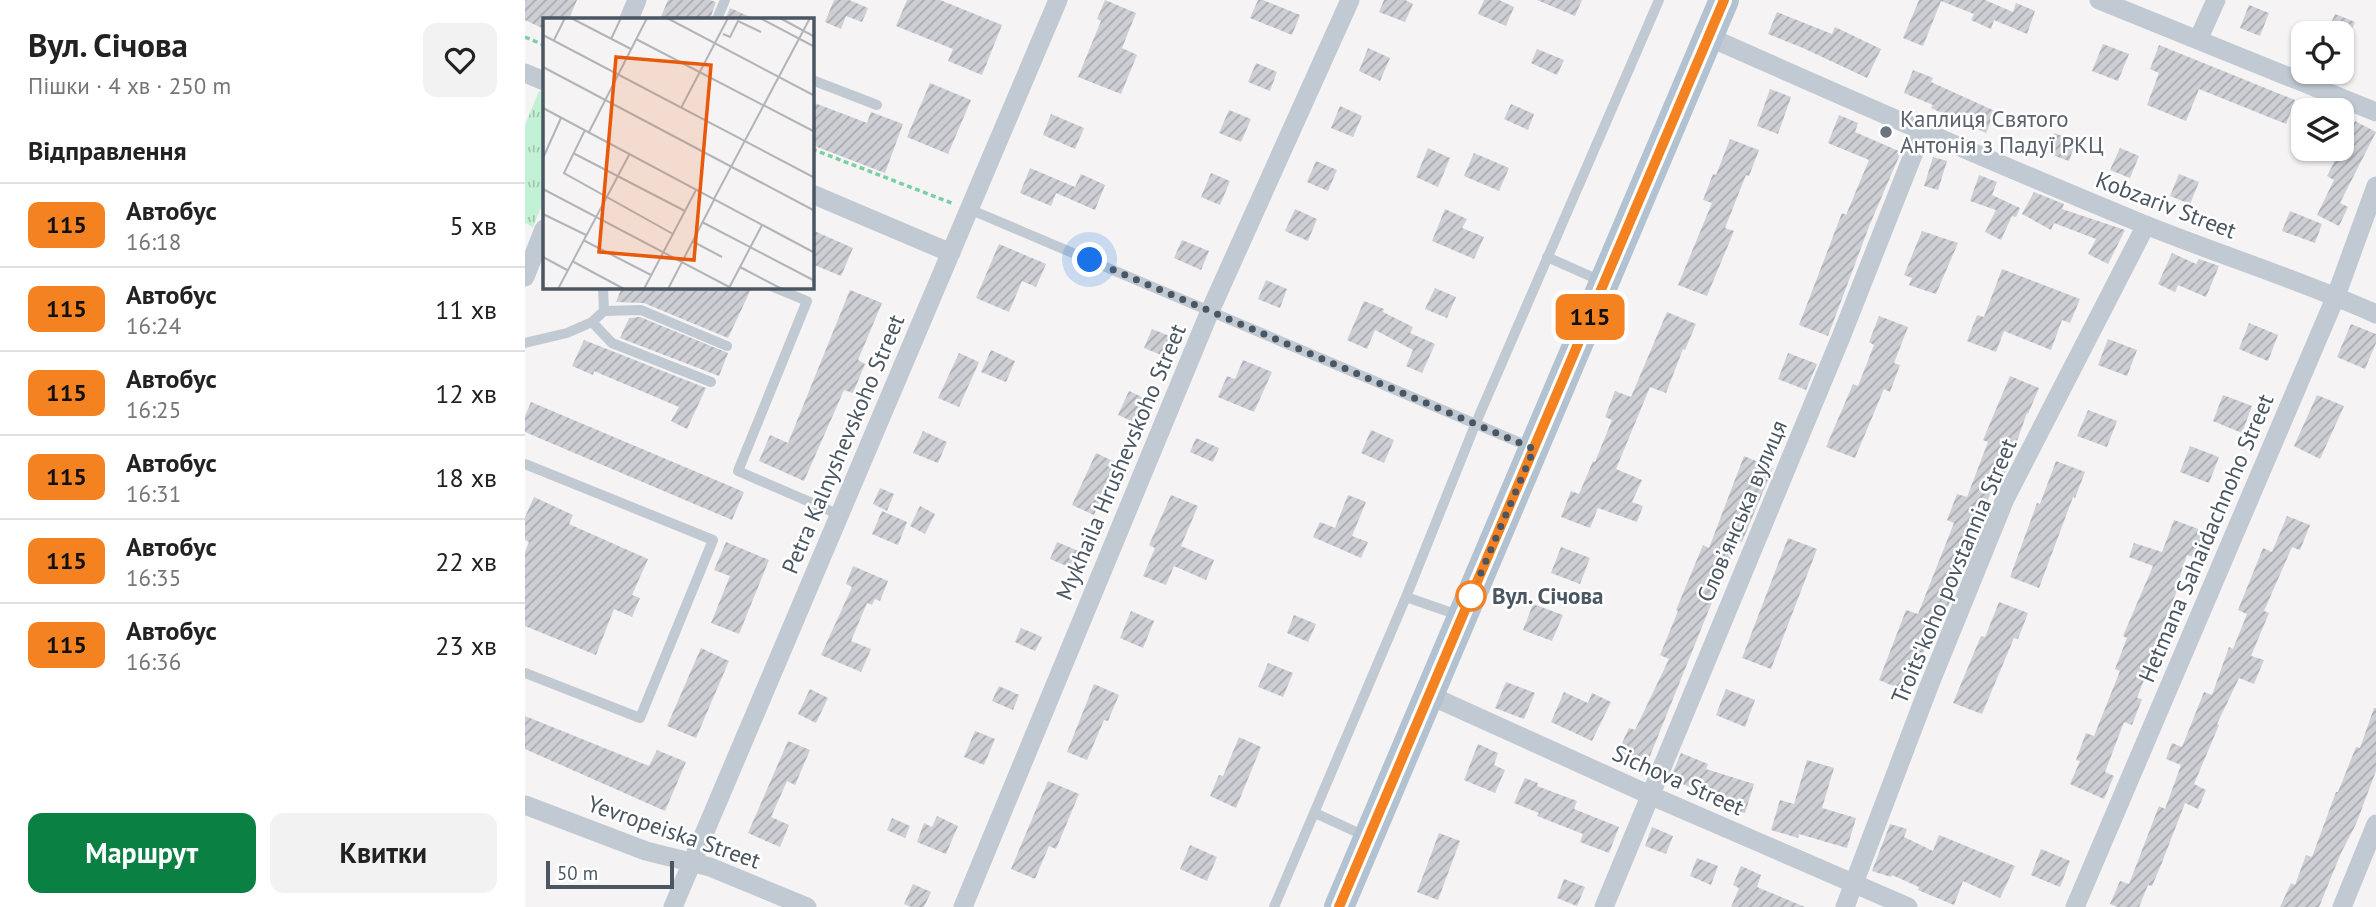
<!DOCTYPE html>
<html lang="uk">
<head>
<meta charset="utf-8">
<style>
	body { margin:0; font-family:"PT Sans",sans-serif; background:#f2f2f2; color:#222; height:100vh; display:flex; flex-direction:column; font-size:26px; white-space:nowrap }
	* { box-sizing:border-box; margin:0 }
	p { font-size:23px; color:#767676 }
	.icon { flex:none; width:38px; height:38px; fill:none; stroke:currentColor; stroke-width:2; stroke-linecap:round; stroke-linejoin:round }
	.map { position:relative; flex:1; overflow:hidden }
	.details { display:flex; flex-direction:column; background:#fff; width:525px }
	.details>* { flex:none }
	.badge { padding:0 14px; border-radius:10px; font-size:24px; line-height:46px }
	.buttons { position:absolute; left:1766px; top:21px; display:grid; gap:14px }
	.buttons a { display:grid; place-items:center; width:63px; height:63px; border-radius:14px; background:#fff; box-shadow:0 2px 5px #0004; font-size:35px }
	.scale { position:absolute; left:21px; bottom:18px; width:128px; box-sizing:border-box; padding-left:7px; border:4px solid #4a5661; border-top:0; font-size:19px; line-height:24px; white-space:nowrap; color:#4a5661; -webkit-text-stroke:5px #fff; paint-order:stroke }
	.you { position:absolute; width:35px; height:35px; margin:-18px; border:5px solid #fff; border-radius:50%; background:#1a73e8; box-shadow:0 0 0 10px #1a73e833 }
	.map>.badge { position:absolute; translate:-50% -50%; box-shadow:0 0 0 4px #fff }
	h2 { padding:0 28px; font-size:26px; line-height:63px }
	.round { display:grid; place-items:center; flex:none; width:74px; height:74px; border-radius:14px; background:#f2f2f2 }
	.summary { display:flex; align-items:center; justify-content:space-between; height:119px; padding:0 28px }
	h1 { font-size:33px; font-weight:600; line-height:52px }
	.cta { display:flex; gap:14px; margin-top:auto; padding:14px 28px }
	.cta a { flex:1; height:80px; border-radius:14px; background:#0b8043; color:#fff; font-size:28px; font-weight:600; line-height:80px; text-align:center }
	.cta a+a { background:#f2f2f2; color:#222 }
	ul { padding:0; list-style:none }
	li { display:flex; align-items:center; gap:21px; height:84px; padding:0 28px; border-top:2px solid #e0e0e0 }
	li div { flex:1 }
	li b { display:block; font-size:26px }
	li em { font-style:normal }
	li .badge { min-width:77px; font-weight:700; text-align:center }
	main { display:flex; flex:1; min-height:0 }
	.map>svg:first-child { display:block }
	.grass { fill:url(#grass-tufts) }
	.building { fill:url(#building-hatch) }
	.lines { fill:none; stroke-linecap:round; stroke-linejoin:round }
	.path { stroke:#7ad0a6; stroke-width:3.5; stroke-dasharray:5 3.5; stroke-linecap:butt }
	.lane { stroke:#c1cad2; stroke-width:10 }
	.street { stroke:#c1cad2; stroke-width:19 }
	.primary { stroke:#b3c2d1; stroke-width:30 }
	.line-casing { stroke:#fff; stroke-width:16 }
	.line { stroke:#f58220; stroke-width:10 }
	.walk { stroke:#4a5661; stroke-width:7; stroke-dasharray:0 12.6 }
	.worship-dot { fill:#6b7280; stroke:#fff; stroke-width:2.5 }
	.stop-dot { fill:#fff; stroke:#f58220; stroke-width:3.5 }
	.labels { text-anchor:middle; stroke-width:5; stroke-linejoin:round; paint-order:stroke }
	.worship-label { font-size:23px; fill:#5b616d; stroke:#fff; text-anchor:start }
	.street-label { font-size:23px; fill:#4a5661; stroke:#fff }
	.stop-label { font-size:23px; font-weight:bold; fill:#4a5661; stroke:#fff; text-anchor:start }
	.inset-road { fill:none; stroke:#b1b4b9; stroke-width:2 }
	.view { fill:#e8590c; fill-opacity:0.15; stroke:#e8590c; stroke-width:3.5 }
	.inset-edge { fill:none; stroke:#4a5661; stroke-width:3.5 }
</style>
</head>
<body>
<main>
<section class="details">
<div class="summary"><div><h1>Вул. Січова</h1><p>Пішки · 4 хв · 250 m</p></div><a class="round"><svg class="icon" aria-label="heart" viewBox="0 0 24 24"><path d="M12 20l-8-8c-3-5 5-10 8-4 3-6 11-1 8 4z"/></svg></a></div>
<h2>Відправлення</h2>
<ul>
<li><span class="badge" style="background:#f58220;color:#111">115</span><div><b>Автобус</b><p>16:18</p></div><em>5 хв</em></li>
<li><span class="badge" style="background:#f58220;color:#111">115</span><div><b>Автобус</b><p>16:24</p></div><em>11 хв</em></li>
<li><span class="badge" style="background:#f58220;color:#111">115</span><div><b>Автобус</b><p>16:25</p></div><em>12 хв</em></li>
<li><span class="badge" style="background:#f58220;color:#111">115</span><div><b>Автобус</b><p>16:31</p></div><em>18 хв</em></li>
<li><span class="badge" style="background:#f58220;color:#111">115</span><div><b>Автобус</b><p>16:35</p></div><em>22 хв</em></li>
<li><span class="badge" style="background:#f58220;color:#111">115</span><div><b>Автобус</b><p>16:36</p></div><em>23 хв</em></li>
</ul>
<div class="cta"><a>Маршрут</a><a>Квитки</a></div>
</section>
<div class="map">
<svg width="1851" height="907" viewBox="0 0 1851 907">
	<defs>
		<pattern id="grass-tufts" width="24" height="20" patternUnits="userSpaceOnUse" patternTransform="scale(1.75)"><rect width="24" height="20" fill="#c3f1d5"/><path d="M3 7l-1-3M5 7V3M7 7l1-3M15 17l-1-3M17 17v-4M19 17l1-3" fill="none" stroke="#a0c6b0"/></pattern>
		<pattern id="building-hatch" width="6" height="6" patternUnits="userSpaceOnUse" patternTransform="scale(1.75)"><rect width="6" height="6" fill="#cdcfd5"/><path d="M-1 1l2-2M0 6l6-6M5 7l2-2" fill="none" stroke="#a8abb0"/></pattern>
	</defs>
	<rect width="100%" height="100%" fill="#f5f3f3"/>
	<!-- grass -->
	<path class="grass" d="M14,91L19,93V200L8,227L0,223V125Z"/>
	<!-- building -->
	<path class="building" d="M0,0H52L44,19H19V29L0,20Z
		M143,0H185L191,2L185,19H135Z
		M309,0H324L343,8L337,22L321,16L316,29L300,22Z
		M382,0H415L477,25L457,75L423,61L428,49L371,26Z
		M580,0L611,13L597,48L612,55L596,94L553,77L576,21L572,19Z
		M733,0H738L775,15L767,35L725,18Z
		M859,0H880L888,4L880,22L854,12Z
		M959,0H974L989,7L981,26L953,14Z
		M1012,0H1057L1050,16Z
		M1394,0H1460L1488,12L1491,3L1510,11L1502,34L1469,20L1466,29L1446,20L1449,14L1416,1L1398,46L1378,38Z
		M1724,5L1744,13L1735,36L1715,28Z
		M205,8L230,19H200Z
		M1252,12L1307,34L1310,27L1356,49L1342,78L1278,48L1243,34Z
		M1810,14L1830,22L1825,33H1802Z
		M1578,44L1604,54L1593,81L1567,71Z
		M1634,45L1770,100L1761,124L1674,89L1661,121L1622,105L1634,73L1625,69Z
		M843,48L865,58L855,81L834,71Z
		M1012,49L1039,60L1032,75L1006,63Z
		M731,63L752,72L745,91L723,82Z
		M1388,70L1408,78L1406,82L1470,111L1461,133L1406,108L1408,105L1379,93Z
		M405,83L446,100L423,154L382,137Z
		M1245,89L1266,97L1253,134L1232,126Z
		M287,102L342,123L346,112L378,124L360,173L287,145Z
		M986,104L1009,114L1003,130L979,119Z
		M815,106L837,116L828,137L806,128Z
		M704,110L726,119L716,142L694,133Z
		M526,114L559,128L550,149L518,135Z
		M1314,115L1333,123L1330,132L1376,152L1345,224L1303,336L1274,325L1317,213L1321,215L1344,160L1303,143Z
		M1830,121L1851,132L1815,203L1823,207L1814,226L1792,215L1809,180L1802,176Z
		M1529,133L1551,141L1544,161L1522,153Z
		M1205,139L1234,150L1224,176L1221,175L1200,228L1209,231L1182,296L1153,285L1187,203L1178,200L1188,174L1191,175Z
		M903,148L925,158L913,187L891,177Z
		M1595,148L1614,156L1605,178L1585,170Z
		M949,153L984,168L974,191L939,176Z
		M1408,157L1422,161L1413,190L1399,186Z
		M791,161L812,170L803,191L782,182Z
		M505,168L550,187L556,174L580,185L570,210L531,193L526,206L495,193Z
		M686,173L705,181L695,205L676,197Z
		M1654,174L1674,182L1665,204L1645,196Z
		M1454,175L1472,182L1467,195L1495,208L1491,217L1487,216L1476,240L1460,232L1471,210L1445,201Z
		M1509,192L1539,204L1537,209L1600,230L1583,264L1563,254L1571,239L1529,223L1526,230L1497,214Z
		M770,209L792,219L783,241L760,231Z
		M920,209L942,219L937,228L959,237L949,259L907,241Z
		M1765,211L1797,224L1790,243L1757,231Z
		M287,230L328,248L316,276L287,264Z
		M1397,231L1433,243L1411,294L1384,285L1387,278L1379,275Z
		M657,240L684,251L676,270L649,258Z
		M474,244L521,264L511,287L497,281L484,312L451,298Z
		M1647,253L1671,264L1674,259L1694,266L1681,297L1653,285L1650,292L1633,284Z
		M1477,269L1555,299L1545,323L1537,320L1526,350L1479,331L1471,352L1442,341L1452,315L1459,317Z
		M741,280L762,289L755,308L733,299Z
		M97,287H227L203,338L119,303L91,302Z
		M910,288L931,297L922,318L900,309Z
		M325,290L357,303L333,360L340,364L328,393L319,390L279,481L234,461L245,435L263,443Z
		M839,301L859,309L858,312L888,327L885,333L910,344L897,373L881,366L888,350L850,330L842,349L822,340Z
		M1142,312L1171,324L1160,350L1158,349L1141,393L1125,387L1091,469L1117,480L1107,502L1118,506L1112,522L1073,508L1065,528L1036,517L1046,491L1054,494L1068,461L1070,462L1087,420L1080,417L1090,391L1106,397Z
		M1354,316L1383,327L1369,363L1375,365L1365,392L1359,389L1330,458L1301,447L1328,384L1333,386L1349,345L1344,342Z
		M115,317L203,353L194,376L95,338L104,318Z
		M1724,323L1753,335L1743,361L1714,349Z
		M1826,324L1851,334V343L1840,369L1812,357Z
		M627,329L647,337L639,356L619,348Z
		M1583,339L1612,350L1602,376L1573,365Z
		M59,340L181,388L162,429L146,421L154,407L69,371L68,375L47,366Z
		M466,350L490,361L481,382L456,372Z
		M434,353L454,362L434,407L413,398Z
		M1263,353L1292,364L1281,390L1253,379Z
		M718,360L747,372L729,412L693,397L702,376L710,379Z
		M1485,376L1514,388L1503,414L1502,413L1483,466L1471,491L1467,489L1423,607L1417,605L1383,692L1354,680L1381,610L1393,614L1429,523L1422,520L1432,494L1442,497L1463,442L1458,440Z
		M604,391L619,398L609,422L593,415Z
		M1698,395L1727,406L1717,433L1688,421Z
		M1792,395L1819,406L1795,459L1769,446Z
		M6,402L219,492L207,520L0,432V416Z
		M1563,410L1592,421L1582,447L1552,436Z
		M846,430L869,440L859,463L836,453Z
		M398,431L422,442L413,463L388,453Z
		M671,438L694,448L688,462L665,452Z
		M1665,446L1694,457L1684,483L1655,472Z
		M571,453L590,462L569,515L547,505Z
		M1219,456L1248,468L1217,542L1213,541L1195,582L1121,766L1092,754L1104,728L1110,730L1144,659L1135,655L1153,611L1151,610L1178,545L1184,548Z
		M1531,461L1560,472L1550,498L1548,497L1514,588L1485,577L1512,503L1515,504Z
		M355,488L369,494L362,511L348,504Z
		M646,495L673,506L656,546L689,560L681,580L649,566L641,585L618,576L630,548L624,545Z
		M823,495L841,502L827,536L843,542L836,558L788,537L795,522L810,528Z
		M9,497L48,515L44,524L123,559L107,595L115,598L107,617L89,609L71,655L0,626V552L4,542L0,540V517Z
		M395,506L410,514L400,534L385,526Z
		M357,511L382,522L373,545L347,534Z
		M1762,516L1785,525L1775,550L1767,547L1739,611L1744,613L1726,656L1739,660L1729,684L1714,678L1692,724L1694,725L1669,784L1681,790L1673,809L1660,803L1636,865L1627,886L1623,885L1614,907H1593L1585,904L1595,881L1604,884L1634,806L1640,809L1656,765L1641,759L1647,743L1657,747L1679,692L1687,695L1704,647L1708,649L1722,614L1713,610L1738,548L1747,552Z
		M1649,520L1679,531L1668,557L1662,555L1652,585L1654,586L1626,653L1629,654L1612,698L1617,699L1607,725L1599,722L1580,772L1589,776L1579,799L1545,784L1555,761L1551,760L1561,733L1569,736L1595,671L1590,669L1602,638L1598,636L1628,566L1604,557L1609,543L1637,552Z
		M1263,538L1292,549L1246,669L1217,658Z
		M201,542L244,560L214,634L186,623L205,576L189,570Z
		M532,542L556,552L549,569L525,559Z
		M1036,547L1065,558L1055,584L1026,573Z
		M328,566L363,581L355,601L350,599L347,605L342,603L326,641L346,649L336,672L296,655L327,587L321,584Z
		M1474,602L1503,613L1493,639L1489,638L1457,714L1428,703L1456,636L1460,637Z
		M1008,604L1038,615L1027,641L998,630Z
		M606,611L629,621L618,648L595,638Z
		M769,615L791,624L783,642L762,633Z
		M496,628L517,637L510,651L490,642Z
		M176,648L204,661L171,738L142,726Z
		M743,663L768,673L758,697L733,687Z
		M981,682L1010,693L999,719L970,708Z
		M569,684L594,695L583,721L579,720L562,760L542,752Z
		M474,686L494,695L488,710L467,701Z
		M285,689L303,698L291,723L273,714Z
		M1201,689L1230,700L1220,727L1191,715Z
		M1039,692L1063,703L1067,693L1086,702L1067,741L1026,722Z
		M1849,708H1851V771L1831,824L1816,853L1794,907H1755L1766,883L1770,885L1781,855L1787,857L1811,792H1813L1831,747L1835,748Z
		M0,716L124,766L132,750L161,762L140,811L0,749Z
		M450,731L470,739L459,765L439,757Z
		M714,737L736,747L711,808L685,796L694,775L698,776Z
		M263,741L285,750L270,785L262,781L246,817L264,825L255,847L223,833Z
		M953,744L973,753L969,765L980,770L970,793L939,780Z
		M1156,753L1183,764L1181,769L1229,784L1220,813L1193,806L1195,799L1145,779Z
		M1282,760L1309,768L1297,808L1331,818L1322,848L1274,834L1273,838L1246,830L1255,800L1269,804Z
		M1000,778L1013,783L1012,786L1052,801L1049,809L1094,827L1084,853L1055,842L1058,834L1012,816L1014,813L989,803Z
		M523,781L554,794L531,849L524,846L510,879L486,869Z
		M412,816L433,826L421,854L392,842L399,823L407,827Z
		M367,818L385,826L380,838L362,830Z
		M1365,824L1382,829L1379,837L1408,851L1414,835L1490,866L1475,898L1438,881L1429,905L1393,890L1394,887L1367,875L1366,877L1347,871Z
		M1127,827L1148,836L1141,854L1120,846Z
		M914,833L935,841L913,900L892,892Z
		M665,845L692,857L682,881L655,869Z
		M1516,849L1545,861L1535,887L1506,875Z
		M1172,858L1193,866L1186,885L1165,876Z
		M1216,866L1236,875L1232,887L1280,907H1206L1214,888L1208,885Z
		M1039,879L1060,887L1052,906L1032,898Z
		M388,884L406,892L399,907H387L379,904Z"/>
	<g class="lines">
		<!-- path -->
		<path class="path" d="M0,37L19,45
			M287,149L429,204"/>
		<!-- lane -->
		<path class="lane" d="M192,19L200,0
			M287,80L352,105
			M444,209L1005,447
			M1022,257L1076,281
			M248,287L282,301L213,471L315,515
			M79,311L116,310L202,346
			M67,322L87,343L186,382
			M0,343L42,333L67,322L79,311L78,287
			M0,464L188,540L115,718L0,673
			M881,597L933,615
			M790,813L840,836
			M749,907L881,597L950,425L1134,0"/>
		<!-- street -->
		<path class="street" d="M1574,0L1851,112
			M104,19L112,0
			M1184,37C1328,101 1472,164 1618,224C1695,255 1775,280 1851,314
			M1673,40L1691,0
			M0,73L19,81
			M287,194L426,253
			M0,277L19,229
			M904,695L1127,796L1383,907
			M0,805L121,851L185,867L282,907
			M148,907L533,0
			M438,907L685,311L825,0
			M1079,907L1316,337L1397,132
			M1320,907L1404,686L1480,499L1621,225
			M1550,907L1811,296L1851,186
			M1817,907L1851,824"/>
		<!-- primary -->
		<path class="primary" d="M814,907L1199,0"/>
	</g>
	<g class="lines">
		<!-- line casing -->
		<g class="line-casing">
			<path id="line" d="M814,907L1199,0"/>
		</g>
		<!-- line -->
		<use href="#line" class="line"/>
		<!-- walk -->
		<path class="walk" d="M565,260L1009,449L946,596"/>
	</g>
	<!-- markers -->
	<circle class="worship-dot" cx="1361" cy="132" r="7"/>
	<circle class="stop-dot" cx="946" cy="596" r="14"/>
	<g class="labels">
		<!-- worship labels -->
		<g class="worship-label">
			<text x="1375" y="127">Каплиця Святого<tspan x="1375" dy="26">Антонія з Падуї РКЦ</tspan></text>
		</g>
		<!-- street labels -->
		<g class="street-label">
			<text transform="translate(1641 205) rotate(21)" y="8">Kobzariv Street</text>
			<text transform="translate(318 444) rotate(-67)" y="8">Petra Kalnyshevskoho Street</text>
			<text transform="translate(596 462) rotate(-67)" y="8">Mykhaila Hrushevskoho Street</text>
			<text transform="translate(1217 511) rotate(-67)" y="8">Словʼянська вулиця</text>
			<text transform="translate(1681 538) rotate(-67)" y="8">Hetmana Sahaidachnoho Street</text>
			<text transform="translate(1429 571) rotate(-67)" y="8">Troits'koho povstannia Street</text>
			<text transform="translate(1153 780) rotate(24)" y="8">Sichova Street</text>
			<text transform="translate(149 832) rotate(19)" y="8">Yevropeiska Street</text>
		</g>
		<!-- stop labels -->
		<g class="stop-label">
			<text x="967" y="604">Вул. Січова</text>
		</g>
	</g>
	<!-- overview -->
	<g transform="translate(18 18)">
		<rect width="271" height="271" fill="#f5f3f3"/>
		<path class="inset-road" d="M28,0L88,31M124,0L272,78M217,0L272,29M237,0L272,19M180,16L187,19L195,3L218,14M0,17L272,160M68,21L78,0M93,21L272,114M11,22L22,0M0,49L272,193M0,90L272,235M138,90L185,0M42,112L21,155L130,216M46,114L104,0M30,135L142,193M0,140L18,100M0,171L190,271M171,181L267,0M0,196L43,217M159,204L272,263M40,222L108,257M149,223L179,239M0,239L24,252M29,243L81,271M197,249L239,271M186,270L219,207M15,271L86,137M101,271L153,172M125,271L171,182"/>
		<path class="view" d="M73,39L168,47L151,242L56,234Z"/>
		<rect width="271" height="271" class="inset-edge"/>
	</g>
</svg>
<div class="buttons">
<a><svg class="icon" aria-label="locate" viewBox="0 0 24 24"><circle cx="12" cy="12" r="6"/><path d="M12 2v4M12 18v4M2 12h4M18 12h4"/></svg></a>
<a><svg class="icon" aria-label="layers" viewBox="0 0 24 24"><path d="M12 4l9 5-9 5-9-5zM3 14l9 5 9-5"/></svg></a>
</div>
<div class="scale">50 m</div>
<div class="you" style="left:565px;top:260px"></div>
<b class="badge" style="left:1065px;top:317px;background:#f58220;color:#111">115</b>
</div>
</main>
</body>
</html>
